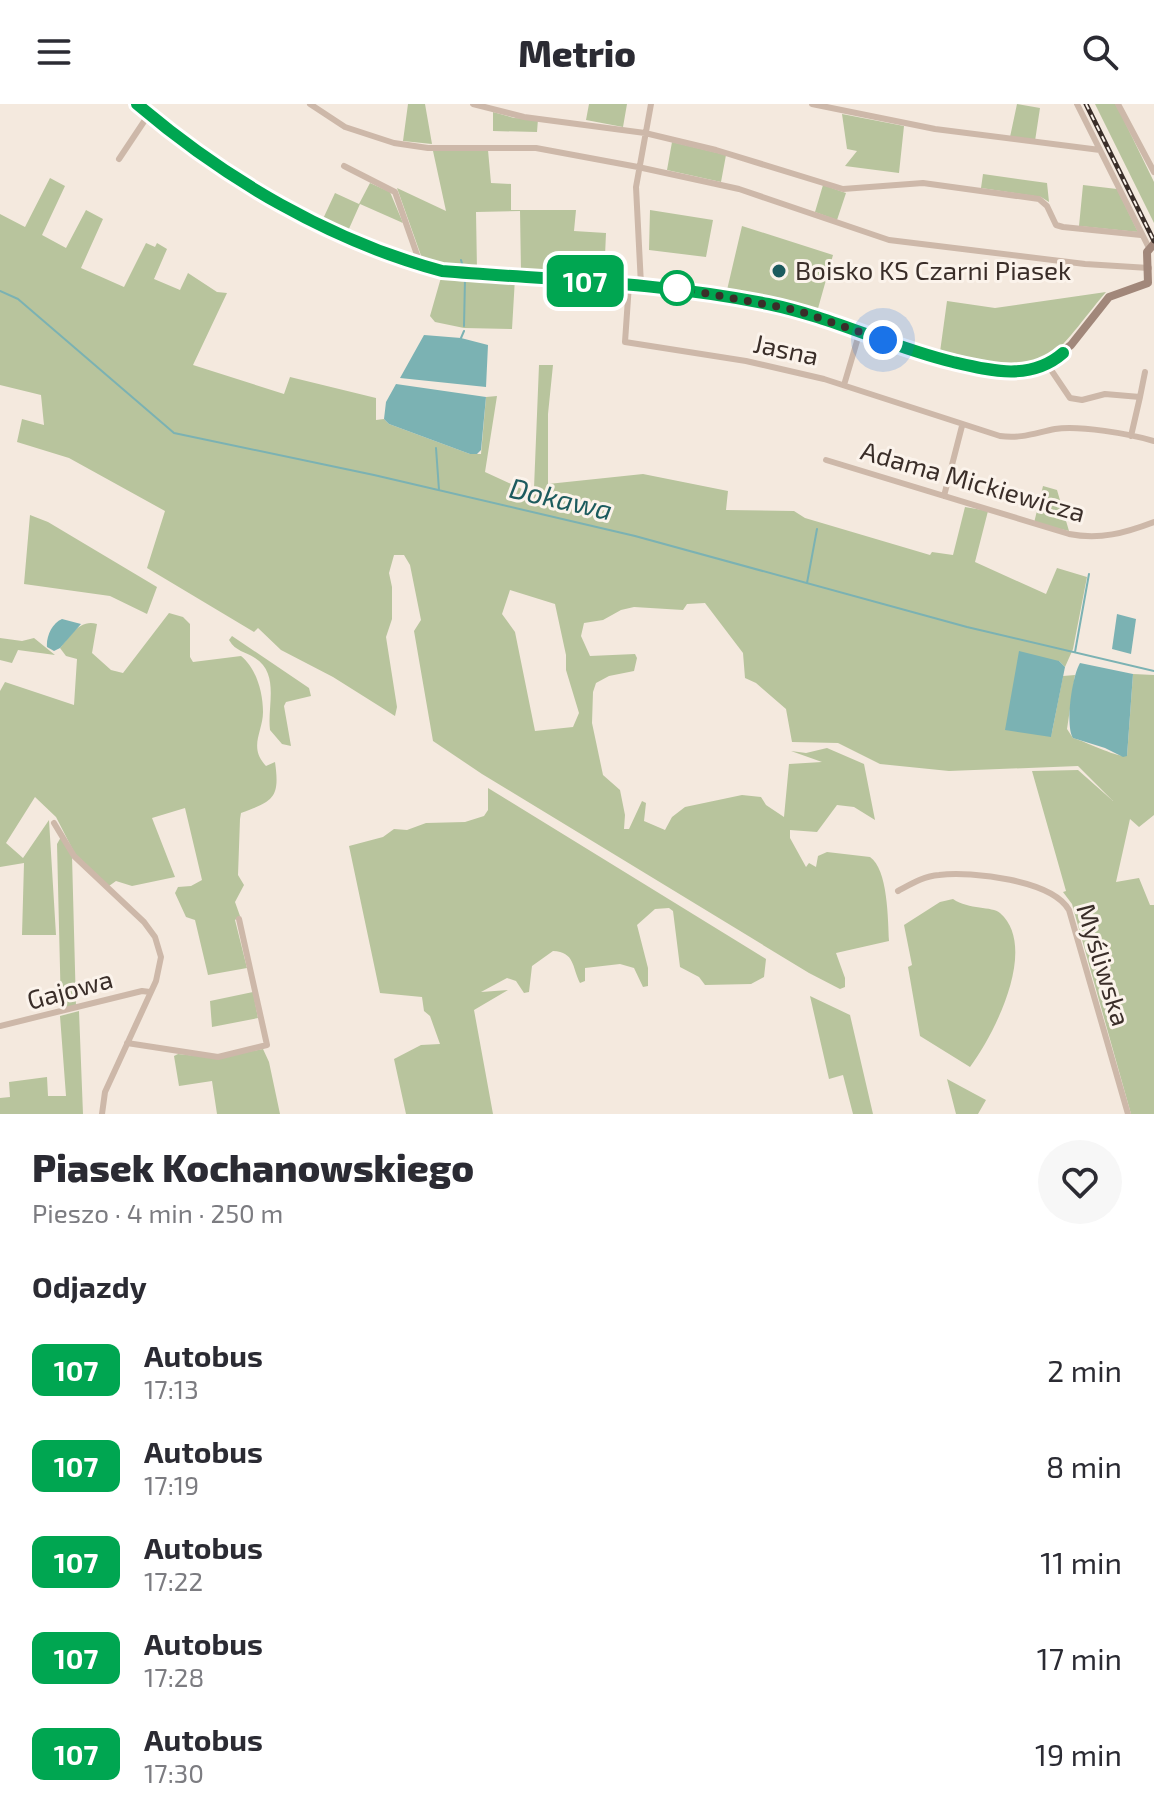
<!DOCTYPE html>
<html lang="pl">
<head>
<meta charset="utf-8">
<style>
	body { margin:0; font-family:"Exo 2",sans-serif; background:#f7f7f7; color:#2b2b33; height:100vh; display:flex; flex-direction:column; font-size:30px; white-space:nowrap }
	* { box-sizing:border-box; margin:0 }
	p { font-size:26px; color:#7c7c81 }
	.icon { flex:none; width:44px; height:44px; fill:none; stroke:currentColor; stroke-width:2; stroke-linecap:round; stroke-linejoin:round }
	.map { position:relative; height:1010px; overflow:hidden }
	.drawer { display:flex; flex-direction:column; background:#fff; flex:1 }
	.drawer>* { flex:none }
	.badge { padding:0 16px; border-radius:12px; font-size:28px; line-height:52px }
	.you { position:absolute; width:40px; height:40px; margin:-20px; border:6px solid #fff; border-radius:50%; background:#1a73e8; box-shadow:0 0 0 12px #1a73e833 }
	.map>.badge { position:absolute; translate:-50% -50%; box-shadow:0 0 0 4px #fff }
	h2 { padding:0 32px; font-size:30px; line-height:72px }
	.round { display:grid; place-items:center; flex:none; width:84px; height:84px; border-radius:42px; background:#f7f7f7 }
	.head { display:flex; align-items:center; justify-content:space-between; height:136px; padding:0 32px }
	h1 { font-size:38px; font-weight:800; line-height:60px }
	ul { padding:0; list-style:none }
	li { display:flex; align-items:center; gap:24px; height:96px; padding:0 32px }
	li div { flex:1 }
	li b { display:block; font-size:30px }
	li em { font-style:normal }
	li .badge { min-width:88px; font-weight:700; text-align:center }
	header { display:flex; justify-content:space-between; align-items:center; height:104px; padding:0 32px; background:#fff; font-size:36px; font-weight:800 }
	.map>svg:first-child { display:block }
	.green { fill:#b8c49d; fill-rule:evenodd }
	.water { fill:#7bb2b3 }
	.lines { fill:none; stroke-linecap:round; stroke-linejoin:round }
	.stream { stroke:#7bb2b3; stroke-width:2 }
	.street { stroke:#cdb8a9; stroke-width:6 }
	.secondary { stroke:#a1877a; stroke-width:8 }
	.rail-casing { stroke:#3a2e29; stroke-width:5 }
	.rail { stroke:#fbf3eb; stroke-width:2; stroke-dasharray:6; stroke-linecap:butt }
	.line-casing { stroke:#fff; stroke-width:18 }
	.line { stroke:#00a651; stroke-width:12 }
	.walk { stroke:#3a2e29; stroke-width:8; stroke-dasharray:0 14.4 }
	.poi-dot { fill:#1c5b5e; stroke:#fbf3eb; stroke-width:3 }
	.stop-dot { fill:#fff; stroke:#00a651; stroke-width:4 }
	.labels { text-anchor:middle; stroke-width:6; stroke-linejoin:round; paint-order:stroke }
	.poi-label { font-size:26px; fill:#3a2e29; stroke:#fbf3eb; text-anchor:start }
	.street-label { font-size:26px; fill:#3a2e29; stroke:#fbf3eb }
	.water-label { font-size:28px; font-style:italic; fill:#1c5b5e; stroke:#fbf3eb }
</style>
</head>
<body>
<header><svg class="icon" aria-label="menu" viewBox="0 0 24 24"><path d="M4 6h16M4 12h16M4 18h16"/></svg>Metrio<svg class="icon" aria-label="search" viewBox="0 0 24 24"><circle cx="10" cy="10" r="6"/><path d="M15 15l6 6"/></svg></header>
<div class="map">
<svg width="1154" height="1010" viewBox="0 0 1154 1010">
	<rect width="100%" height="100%" fill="#f4e9de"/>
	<!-- green -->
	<path class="green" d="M408,0H425L432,40L403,37Z
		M589,0H627L623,23L586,16Z
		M1017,0L1040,4L1035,37L1010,33Z
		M1095,0H1116L1154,78V119Z
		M493,8L514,14L538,15L537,28L493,27Z
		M842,10L904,22L899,69L845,62L857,47L847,45Z
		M672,38L726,51L721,78L667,66Z
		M488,46L491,79L511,80V106H576L574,127L606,129L604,175L521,168L520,107L476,108L477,166L424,160L397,84L446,107L433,47Z
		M983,70L1047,79L1049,98L1041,93L981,84Z
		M50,74L65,82L42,131L66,144L86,106L103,115L81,164L124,183L146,139L155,143L157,139L167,145L154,175L180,186L188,169L217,188L227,189L193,261L284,290L290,273L376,294V316L384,315L389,320L470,350H481L486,293L497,292L485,368L524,386L534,384L539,261H553L548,310V380L643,370L728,387L726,406L794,407L805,414L930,451L932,448L953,451L965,403L988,407L975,458L1046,490L1057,464L1087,473L1073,545L1065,563L1059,557L1051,633L1063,572L1075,571L1067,625L1073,634C1087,638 1115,653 1127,652L1133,570L1154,571V711L1139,723L1130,715L1116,778L1139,774L1150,801H1154V1010H1131L1072,800L1063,788L1066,787L1032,667L1078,666L1113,697L1078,662L949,667L880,660L838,639L792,638L786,605L756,579L745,574L743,549L705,499L687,500L683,506L634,503L621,506L603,516L584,519L581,532L590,552L635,550L637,554L634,567L609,572L596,579L593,588L592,619L603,671L620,686L625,711L624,725H629L642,697L646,699L644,717L665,726L672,713L685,703L742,691L761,693L766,701L784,713L789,660L822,658L791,647L806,649L827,644L864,660L875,716L854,703L837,701L817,728L790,726V734L806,763L809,759L816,763L818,752L827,748L870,753C888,765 888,816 889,837L836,849L845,874V883L840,885L809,869L482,670L433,637L414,527L421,516L410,461L404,451H394L389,469L392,483V515L386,533L397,603L395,612L333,573L281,546L258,524L254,528L147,464L165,407L69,354L17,338L22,315L44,321L41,291L0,281V110L25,123ZM510,486L555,500L566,551V566L579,609L573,623L535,627L515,528L502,510Z
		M370,79L390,88L403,119L360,100L348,127L322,117L335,89L359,100Z
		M823,81L846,89L837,116L815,108Z
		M1083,81L1117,85L1138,128L1079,122Z
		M650,106L713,116L706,153L649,146Z
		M742,122L833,151L817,208L727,186Z
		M442,170L515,174L512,225L464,224L435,218L430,212Z
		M1106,188C1091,205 1066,241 1049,253C1020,275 971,255 940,248L947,197L995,204Z
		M1043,382L1057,386L1069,427L1034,419Z
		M30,411L48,418L157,483L147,510L110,492L24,480Z
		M169,509L183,513L190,520V553L193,558L241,552C256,564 263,588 263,608C263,628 248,643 266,662L275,658C280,694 274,697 241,709L240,715L238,771L244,781L235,798L240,812L235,816L247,864L208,871L195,816L186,813L175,789L178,783L191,782L202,776L185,704L152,714L175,773L132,782L116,777L109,782L75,750L56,713L35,693L6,739L23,754L49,716L56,831H22L24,759L0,763V587L5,578L74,601L77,555L66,552L60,544C71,532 79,515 97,520L92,549L111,566L123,569Z
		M232,532L309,584L311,592L286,598L284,602L291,642L282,640L270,626C267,602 280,570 255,554C245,547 236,548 229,536Z
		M0,534L22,537L34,534L55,551L18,546L12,559L0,556Z
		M488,684L766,855L764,873L751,880L705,881L699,873L680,863L673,807L669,804L655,805L637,821L648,864V882L643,883L634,864L620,860L585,864V877L580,879C572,863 575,848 553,847L532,862L529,888L524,889L516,877L507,874L481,888L508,886L474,906L493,1010H406L394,955L421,941L440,940L430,912L424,907L422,893L380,889L349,742L383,733L394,725L407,726L426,719L465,718L484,712L488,706Z
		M61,733L72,752L76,903L61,906L57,740Z
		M953,795C969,806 992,802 1000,809C1039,843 994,931 970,963L920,932L908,863L912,861L904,821L940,798Z
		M253,888L258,914L212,923L210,897Z
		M810,892L850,911L873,1010H853L843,971L829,975Z
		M79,907L83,1010H0V994L10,993L9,978L47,973L48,992H66L60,912Z
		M263,945L269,958L280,1010H217L212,977L179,982L174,952L178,950L217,954Z
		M947,975L986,996L978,1010H956Z"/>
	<!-- water -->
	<path class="water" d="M424,231L461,234L488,241L486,283L400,274Z
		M396,280L486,293L481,346L477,350H470L389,320L384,315L386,298Z
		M1117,510L1136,515L1131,550L1112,545Z
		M62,515L81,520L60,544L54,547L47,543C46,533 52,519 62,515Z
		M1019,547L1059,557L1065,563L1051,633L1005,626Z
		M1080,559L1133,570L1127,652L1123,653L1105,644L1073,634C1065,622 1072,572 1080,559Z"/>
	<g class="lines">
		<!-- stream -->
		<path class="stream" d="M461,156L464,166
			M0,187L18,195L174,329L374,371L635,432L967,523L1154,567
			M464,222L465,175
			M461,234L464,227
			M436,344L439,386
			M807,479L817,425
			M1075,548L1089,470"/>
		<!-- street -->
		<path class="street" d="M310,0L345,23L394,39L428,44H536L638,63L739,85L889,136L1085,160L1149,164
			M473,0L524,13L645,29L716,46L843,85L923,79L1039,95L1047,102L1056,121L1063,123L1141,131
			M812,0L935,25L1100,46
			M1077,0L1149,144
			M1118,0L1154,68
			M119,55L149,10
			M344,62L395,88L421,162
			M629,180L625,238L746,257L824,275L1000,332C1021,335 1035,329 1055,325C1079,321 1130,330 1154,337
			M641,181L636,83L651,0
			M1047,260L1070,294L1082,296L1105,290L1140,293L1131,332
			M844,281L860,227
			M1140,293L1145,268
			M826,356L1069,430C1100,436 1125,429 1154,418
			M944,392L962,322
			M54,719L74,752L144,818L155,833L161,853L156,877L105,988L102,1010
			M898,787C911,780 924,772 939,771C972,767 1052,776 1069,806L1128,1010
			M0,922L142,887L150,888
			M127,939L218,953L267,941L239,815"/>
		<!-- secondary -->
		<path class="secondary" d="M137,0L231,71L273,97L405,157L442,167L641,181L726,191L817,213L939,255L990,267L1018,268L1047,260L1071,241L1109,193L1148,179L1147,148L1154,140"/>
		<!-- rail casing -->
		<g class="rail-casing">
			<path id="rail" d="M1086,0L1154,137"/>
		</g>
		<!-- rail -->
		<use href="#rail" class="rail"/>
	</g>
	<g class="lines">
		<!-- line casing -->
		<g class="line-casing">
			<path id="line" d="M137,0C225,75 330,137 442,167C551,176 660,178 768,200C832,213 890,243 953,258C991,267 1031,277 1063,249"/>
		</g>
		<!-- line -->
		<use href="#line" class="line"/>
		<!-- walk -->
		<path class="walk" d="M677,184L796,206L883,236"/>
	</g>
	<!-- markers -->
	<circle class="poi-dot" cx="779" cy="167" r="8"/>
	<circle class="stop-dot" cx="677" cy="184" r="16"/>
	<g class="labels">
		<!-- poi labels -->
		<g class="poi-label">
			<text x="795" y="176">Boisko KS Czarni Piasek</text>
		</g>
		<!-- street labels -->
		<g class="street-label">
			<text transform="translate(786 246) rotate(12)" y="9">Jasna</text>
			<text transform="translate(973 378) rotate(16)" y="9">Adama Mickiewicza</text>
			<text transform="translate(1103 861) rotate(73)" y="9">Myśliwska</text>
			<text transform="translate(70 886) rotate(-15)" y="9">Gajowa</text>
		</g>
		<!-- water labels -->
		<g class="water-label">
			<text transform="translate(561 395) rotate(13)" y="10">Dokawa</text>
		</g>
	</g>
</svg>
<div class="you" style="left:883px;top:236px"></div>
<b class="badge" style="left:585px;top:177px;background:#00a651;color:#fff">107</b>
</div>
<section class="drawer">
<div class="head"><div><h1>Piasek Kochanowskiego</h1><p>Pieszo · 4 min · 250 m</p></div><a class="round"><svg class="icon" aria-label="heart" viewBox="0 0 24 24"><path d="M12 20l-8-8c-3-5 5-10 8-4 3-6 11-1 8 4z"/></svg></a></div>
<h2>Odjazdy</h2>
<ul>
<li><span class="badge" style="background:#00a651;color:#fff">107</span><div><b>Autobus</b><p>17:13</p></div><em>2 min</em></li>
<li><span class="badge" style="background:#00a651;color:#fff">107</span><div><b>Autobus</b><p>17:19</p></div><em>8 min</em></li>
<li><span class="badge" style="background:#00a651;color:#fff">107</span><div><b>Autobus</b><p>17:22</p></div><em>11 min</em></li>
<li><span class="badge" style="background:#00a651;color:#fff">107</span><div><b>Autobus</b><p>17:28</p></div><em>17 min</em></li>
<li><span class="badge" style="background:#00a651;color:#fff">107</span><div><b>Autobus</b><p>17:30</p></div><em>19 min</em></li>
</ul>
</section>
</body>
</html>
